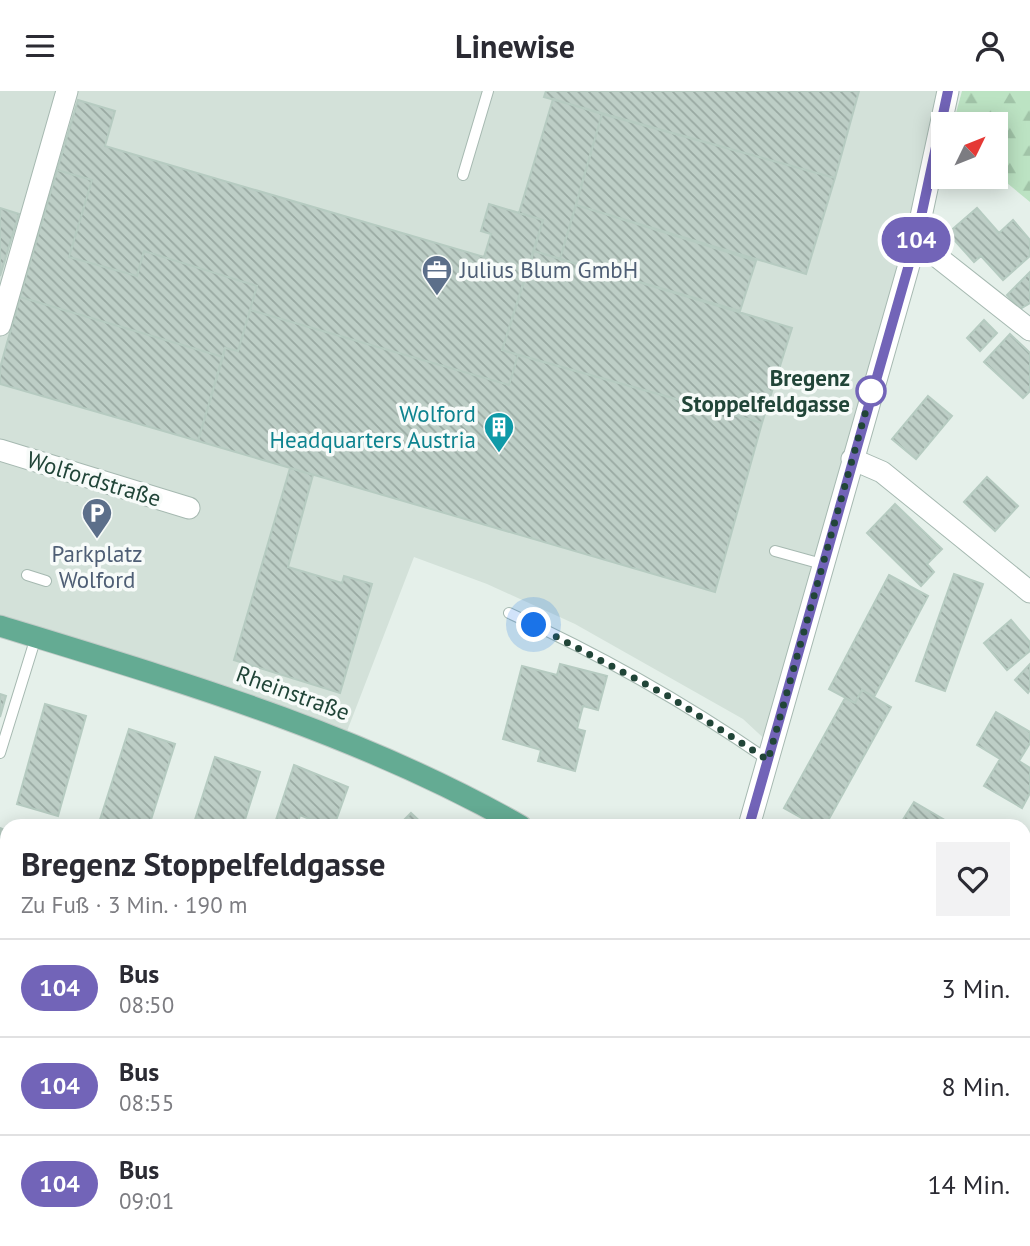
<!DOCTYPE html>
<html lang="de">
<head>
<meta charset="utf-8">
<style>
	body { margin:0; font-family:"PT Sans",sans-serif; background:#f2f2f3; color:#2b2b33; height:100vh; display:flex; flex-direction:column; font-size:26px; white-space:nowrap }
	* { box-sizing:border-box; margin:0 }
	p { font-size:23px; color:#7c7c81 }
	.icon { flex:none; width:38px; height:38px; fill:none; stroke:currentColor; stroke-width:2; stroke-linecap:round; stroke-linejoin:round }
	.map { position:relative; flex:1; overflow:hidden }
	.details { position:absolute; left:0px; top:728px; width:1031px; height:427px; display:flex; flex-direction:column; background:#fff; border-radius:21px 21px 0 0; box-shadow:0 4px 18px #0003 }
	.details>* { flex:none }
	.badge { padding:0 14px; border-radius:23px; font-size:24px; line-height:46px }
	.needle { width:46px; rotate:47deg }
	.controls { position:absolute; left:931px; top:21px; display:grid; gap:14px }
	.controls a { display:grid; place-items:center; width:77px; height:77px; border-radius:0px; background:#fff; box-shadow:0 4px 18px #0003; font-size:35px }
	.you { position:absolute; width:35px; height:35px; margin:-18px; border:5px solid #fff; border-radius:50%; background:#1a73e8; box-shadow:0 0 0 10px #1a73e833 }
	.map>.badge { position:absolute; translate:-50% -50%; box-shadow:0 0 0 4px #fff }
	.round { display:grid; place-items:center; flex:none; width:74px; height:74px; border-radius:0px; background:#f2f2f3 }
	.summary { display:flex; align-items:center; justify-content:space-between; height:119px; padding:0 21px }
	h1 { font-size:33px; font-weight:700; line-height:52px }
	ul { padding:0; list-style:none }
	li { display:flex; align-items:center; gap:21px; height:98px; padding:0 21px; border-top:2px solid #e1e1e2 }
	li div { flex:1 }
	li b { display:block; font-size:26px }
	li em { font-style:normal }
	li .badge { min-width:77px; font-weight:700; text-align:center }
	header { display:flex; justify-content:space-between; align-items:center; height:91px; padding:0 21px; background:#fff; font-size:32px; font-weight:700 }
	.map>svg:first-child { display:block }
	.built { fill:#d3e1d9 }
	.grass { fill:url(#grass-tufts) }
	.forest { fill:url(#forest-firs) }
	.pitch { fill:#bce3c3 }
	.building { fill:url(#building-back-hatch); stroke:#b6cbc1; stroke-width:2 }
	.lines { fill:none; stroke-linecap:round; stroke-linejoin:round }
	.lane-casing { stroke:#a6b9b1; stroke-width:12 }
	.street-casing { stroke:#a6b9b1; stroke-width:23 }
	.primary-casing { stroke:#c1cbc7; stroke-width:23 }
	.lane { stroke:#fff; stroke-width:10 }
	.street { stroke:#fff; stroke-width:21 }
	.primary { stroke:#64ab93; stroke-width:21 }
	.line-casing { stroke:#fff; stroke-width:16 }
	.line { stroke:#7264b8; stroke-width:10 }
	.walk { stroke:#214538; stroke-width:7; stroke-dasharray:0 12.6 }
	.stop-dot { fill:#fff; stroke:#7264b8; stroke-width:3.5 }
	.labels { text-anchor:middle; stroke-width:7; stroke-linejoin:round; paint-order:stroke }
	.service-label { font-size:23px; fill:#4e5e75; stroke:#f7fbf9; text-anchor:start }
	.stop-label { font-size:23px; font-weight:bold; fill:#214538; stroke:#f7fbf9; text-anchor:end }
	.culture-label { font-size:23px; fill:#0d838f; stroke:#f7fbf9; text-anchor:end }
	.street-label { font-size:23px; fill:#214538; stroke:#f7fbf9 }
</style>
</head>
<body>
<header><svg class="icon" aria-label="menu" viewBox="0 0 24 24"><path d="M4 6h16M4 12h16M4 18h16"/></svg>Linewise<svg class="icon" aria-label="person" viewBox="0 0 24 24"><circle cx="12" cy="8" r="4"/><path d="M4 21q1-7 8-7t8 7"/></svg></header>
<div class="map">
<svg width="1030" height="1155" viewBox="0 0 1030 1155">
	<defs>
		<pattern id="grass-tufts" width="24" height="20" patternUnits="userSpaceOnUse" patternTransform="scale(1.75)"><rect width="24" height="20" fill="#bce3c3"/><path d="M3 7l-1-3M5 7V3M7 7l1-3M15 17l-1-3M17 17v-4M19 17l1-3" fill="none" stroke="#a1c4a8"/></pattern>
		<pattern id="forest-firs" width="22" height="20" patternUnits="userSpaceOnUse" patternTransform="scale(1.75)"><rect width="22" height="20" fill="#bce3c3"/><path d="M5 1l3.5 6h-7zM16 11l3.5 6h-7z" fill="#a1c4a8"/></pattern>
		<pattern id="building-back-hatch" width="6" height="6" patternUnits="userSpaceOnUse" patternTransform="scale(1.75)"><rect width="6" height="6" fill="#bdcec6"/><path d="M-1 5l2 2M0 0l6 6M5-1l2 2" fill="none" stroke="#99a9a2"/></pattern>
	</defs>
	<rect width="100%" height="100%" fill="#e5f0ea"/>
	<!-- built -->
	<path class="built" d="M0,0H948L772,655L743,628L575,533L487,493L414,466L344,648L0,535Z"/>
	<!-- grass -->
	<path class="grass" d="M962,1148H1011L1008,1155H971Z"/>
	<!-- forest -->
	<path class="forest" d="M962,0H1030V111L996,83V33H953Z"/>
	<!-- pitch -->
	<path class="pitch" d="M0,983L7,985V1069L0,1067Z
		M70,1148H197L194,1155H67Z"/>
	<!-- building -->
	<path class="building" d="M546,0H859L835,87L544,6Z
		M553,8L602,23L560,168L534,160L543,129L519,122Z
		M78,9L115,20L105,55L484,166L491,143L481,140L489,113L543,129L502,259L518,264L509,294L250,219L257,195L144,160L137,185L69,166L92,89L57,79Z
		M602,23L835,87L806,183L576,114Z
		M57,79L92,89L69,166L137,185L144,160L257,195L238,260L225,257L223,266L20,206Z
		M576,114L756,170L740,220L560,168Z
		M0,117L19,123L0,185Z
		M977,117L999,142L1013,129L1030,149V165L1003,189L981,165L974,171L948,142Z
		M534,160L792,237L762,332L502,259Z
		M1030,181V212L1020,218L1007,204Z
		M20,206L223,266L198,350L0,293V277Z
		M250,219L509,294L518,264L762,332L715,501L198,350L225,257L238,260Z
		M984,229L997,242L980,260L967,247Z
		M1010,243L1030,262V300L1023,307L984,271Z
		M928,305L952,325L916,368L892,348Z
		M290,377L313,384L288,476L342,492L344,485L372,493L340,602L234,569Z
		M987,386L1018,415L995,440L964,411Z
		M895,413L942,458L927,473L934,481L921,495L867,442Z
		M954,483L983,493L945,600L916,590Z
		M889,484L928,505L874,606L862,599L855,612L829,598Z
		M1011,529L1030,551V560L1007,579L984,552Z
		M560,573L607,585L598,619L583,615L577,638L585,640L575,680L538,670L541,659L503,648L522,575L557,584Z
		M1030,573V599L1028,602L1015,589Z
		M862,599L891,616L825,735H816L784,717L845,607L855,612Z
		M0,603L6,605L0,626Z
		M45,613L86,625L58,725L17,713Z
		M996,621L1030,641V652L1019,670L1030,677V702L1022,717L984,695L1000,668L977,654Z
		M129,638L175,653L149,735H98Z
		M215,666L260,681L243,735H193Z
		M294,674L348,696L334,735H326L300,724L297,735H274Z
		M914,711L955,735H899Z
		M411,722L425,735H398Z
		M0,737L7,740V796L0,794Z
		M1030,825V849L1024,845V834Z
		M1024,874L1030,878L1024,892Z
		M0,879L7,881V929L1,927L5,915L0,913Z
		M1030,1004V1030L1024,1025V1013Z
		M0,1101L7,1103V1148H44L42,1155H0Z
		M236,1148H335L333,1155L314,1151L312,1155H233Z
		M359,1148H443L458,1155H357Z
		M569,1148H597L594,1155H572L568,1154Z
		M663,1148H689L687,1155H661Z
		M910,1148H962L971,1155H905Z"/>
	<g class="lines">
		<!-- lane casing -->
		<g class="lane-casing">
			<path id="lane" d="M463,84L488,0
				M775,460L822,473
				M27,484L46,490
				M509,522C599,563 686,612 768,669
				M0,662L36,546
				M483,1152L492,1155"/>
		</g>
		<!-- street casing -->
		<g class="street-casing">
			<path id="street" d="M916,149L1030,239
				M0,234L67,0
				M0,359L189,417
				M852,368L882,381L1030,501
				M749,735L916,149L948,0
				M0,853L7,856
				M732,1148L739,1155
				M635,1155L637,1148"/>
		</g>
		<!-- primary casing -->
		<g class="primary-casing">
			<path id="primary" d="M0,535C179,590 358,642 521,735
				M1024,1091L1030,1096"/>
		</g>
		<!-- lane -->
		<use href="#lane" class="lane"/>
		<!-- street -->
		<use href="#street" class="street"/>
		<!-- primary -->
		<use href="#primary" class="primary"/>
	</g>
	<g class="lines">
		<!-- line casing -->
		<g class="line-casing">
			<path id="line" d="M749,735L916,149L948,0"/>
		</g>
		<!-- line -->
		<use href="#line" class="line"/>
		<!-- walk -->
		<path class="walk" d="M534,534L668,605L768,669L874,291L871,300"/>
	</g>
	<!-- icons -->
	<defs>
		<g id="office-pin" transform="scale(1.575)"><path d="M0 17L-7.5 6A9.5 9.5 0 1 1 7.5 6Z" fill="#5c6f8a" stroke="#f7fbf9"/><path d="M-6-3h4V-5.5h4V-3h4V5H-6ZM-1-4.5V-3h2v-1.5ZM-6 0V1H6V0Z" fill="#fff"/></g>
		<g id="building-pin" transform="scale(1.575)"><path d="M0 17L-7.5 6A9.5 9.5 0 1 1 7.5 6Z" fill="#0f9aa8" stroke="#f7fbf9"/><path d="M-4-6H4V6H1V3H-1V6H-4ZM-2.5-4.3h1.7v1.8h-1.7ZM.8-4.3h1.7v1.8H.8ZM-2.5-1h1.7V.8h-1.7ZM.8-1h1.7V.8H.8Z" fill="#fff"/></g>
		<g id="parking-pin" transform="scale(1.575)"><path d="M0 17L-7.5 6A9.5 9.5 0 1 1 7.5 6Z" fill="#5c6f8a" stroke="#f7fbf9"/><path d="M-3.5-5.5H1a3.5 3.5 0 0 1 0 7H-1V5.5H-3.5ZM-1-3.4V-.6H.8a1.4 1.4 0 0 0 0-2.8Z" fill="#fff"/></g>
	</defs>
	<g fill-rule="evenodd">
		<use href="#office-pin" x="437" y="179"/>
		<use href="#building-pin" x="499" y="336"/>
		<use href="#parking-pin" x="97" y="422"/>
	</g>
	<!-- markers -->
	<circle class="stop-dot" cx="871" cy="300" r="14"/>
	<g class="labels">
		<!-- service labels -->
		<g class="service-label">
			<text x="460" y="187">Julius Blum GmbH</text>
			<text x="97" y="471" text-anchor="middle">Parkplatz<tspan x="97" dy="26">Wolford</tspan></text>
		</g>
		<!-- stop labels -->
		<g class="stop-label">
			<text x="850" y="295">Bregenz<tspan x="850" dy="26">Stoppelfeldgasse</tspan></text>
		</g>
		<!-- culture labels -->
		<g class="culture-label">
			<text x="476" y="331">Wolford<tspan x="476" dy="26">Headquarters Austria</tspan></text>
		</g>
		<!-- street labels -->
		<g class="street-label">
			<text transform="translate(94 388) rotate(17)" y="8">Wolfordstraße</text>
			<text transform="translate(293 602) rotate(20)" y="8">Rheinstraße</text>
		</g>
	</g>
</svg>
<div class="controls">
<a><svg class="needle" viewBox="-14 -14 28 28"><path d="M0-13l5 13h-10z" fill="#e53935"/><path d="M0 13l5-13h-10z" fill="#7c7c81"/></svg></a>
</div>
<div class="you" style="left:534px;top:534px"></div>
<b class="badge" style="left:916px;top:149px;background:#7264b8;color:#fff">104</b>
<section class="details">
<div class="summary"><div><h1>Bregenz Stoppelfeldgasse</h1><p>Zu Fuß · 3 Min. · 190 m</p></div><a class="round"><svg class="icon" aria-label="heart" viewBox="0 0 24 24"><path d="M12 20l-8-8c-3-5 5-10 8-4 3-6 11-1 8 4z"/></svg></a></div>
<ul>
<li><span class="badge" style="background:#7264b8;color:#fff">104</span><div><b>Bus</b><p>08:50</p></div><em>3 Min.</em></li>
<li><span class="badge" style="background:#7264b8;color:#fff">104</span><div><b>Bus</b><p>08:55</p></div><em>8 Min.</em></li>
<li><span class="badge" style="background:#7264b8;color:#fff">104</span><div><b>Bus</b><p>09:01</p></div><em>14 Min.</em></li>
</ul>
</section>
</div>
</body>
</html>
